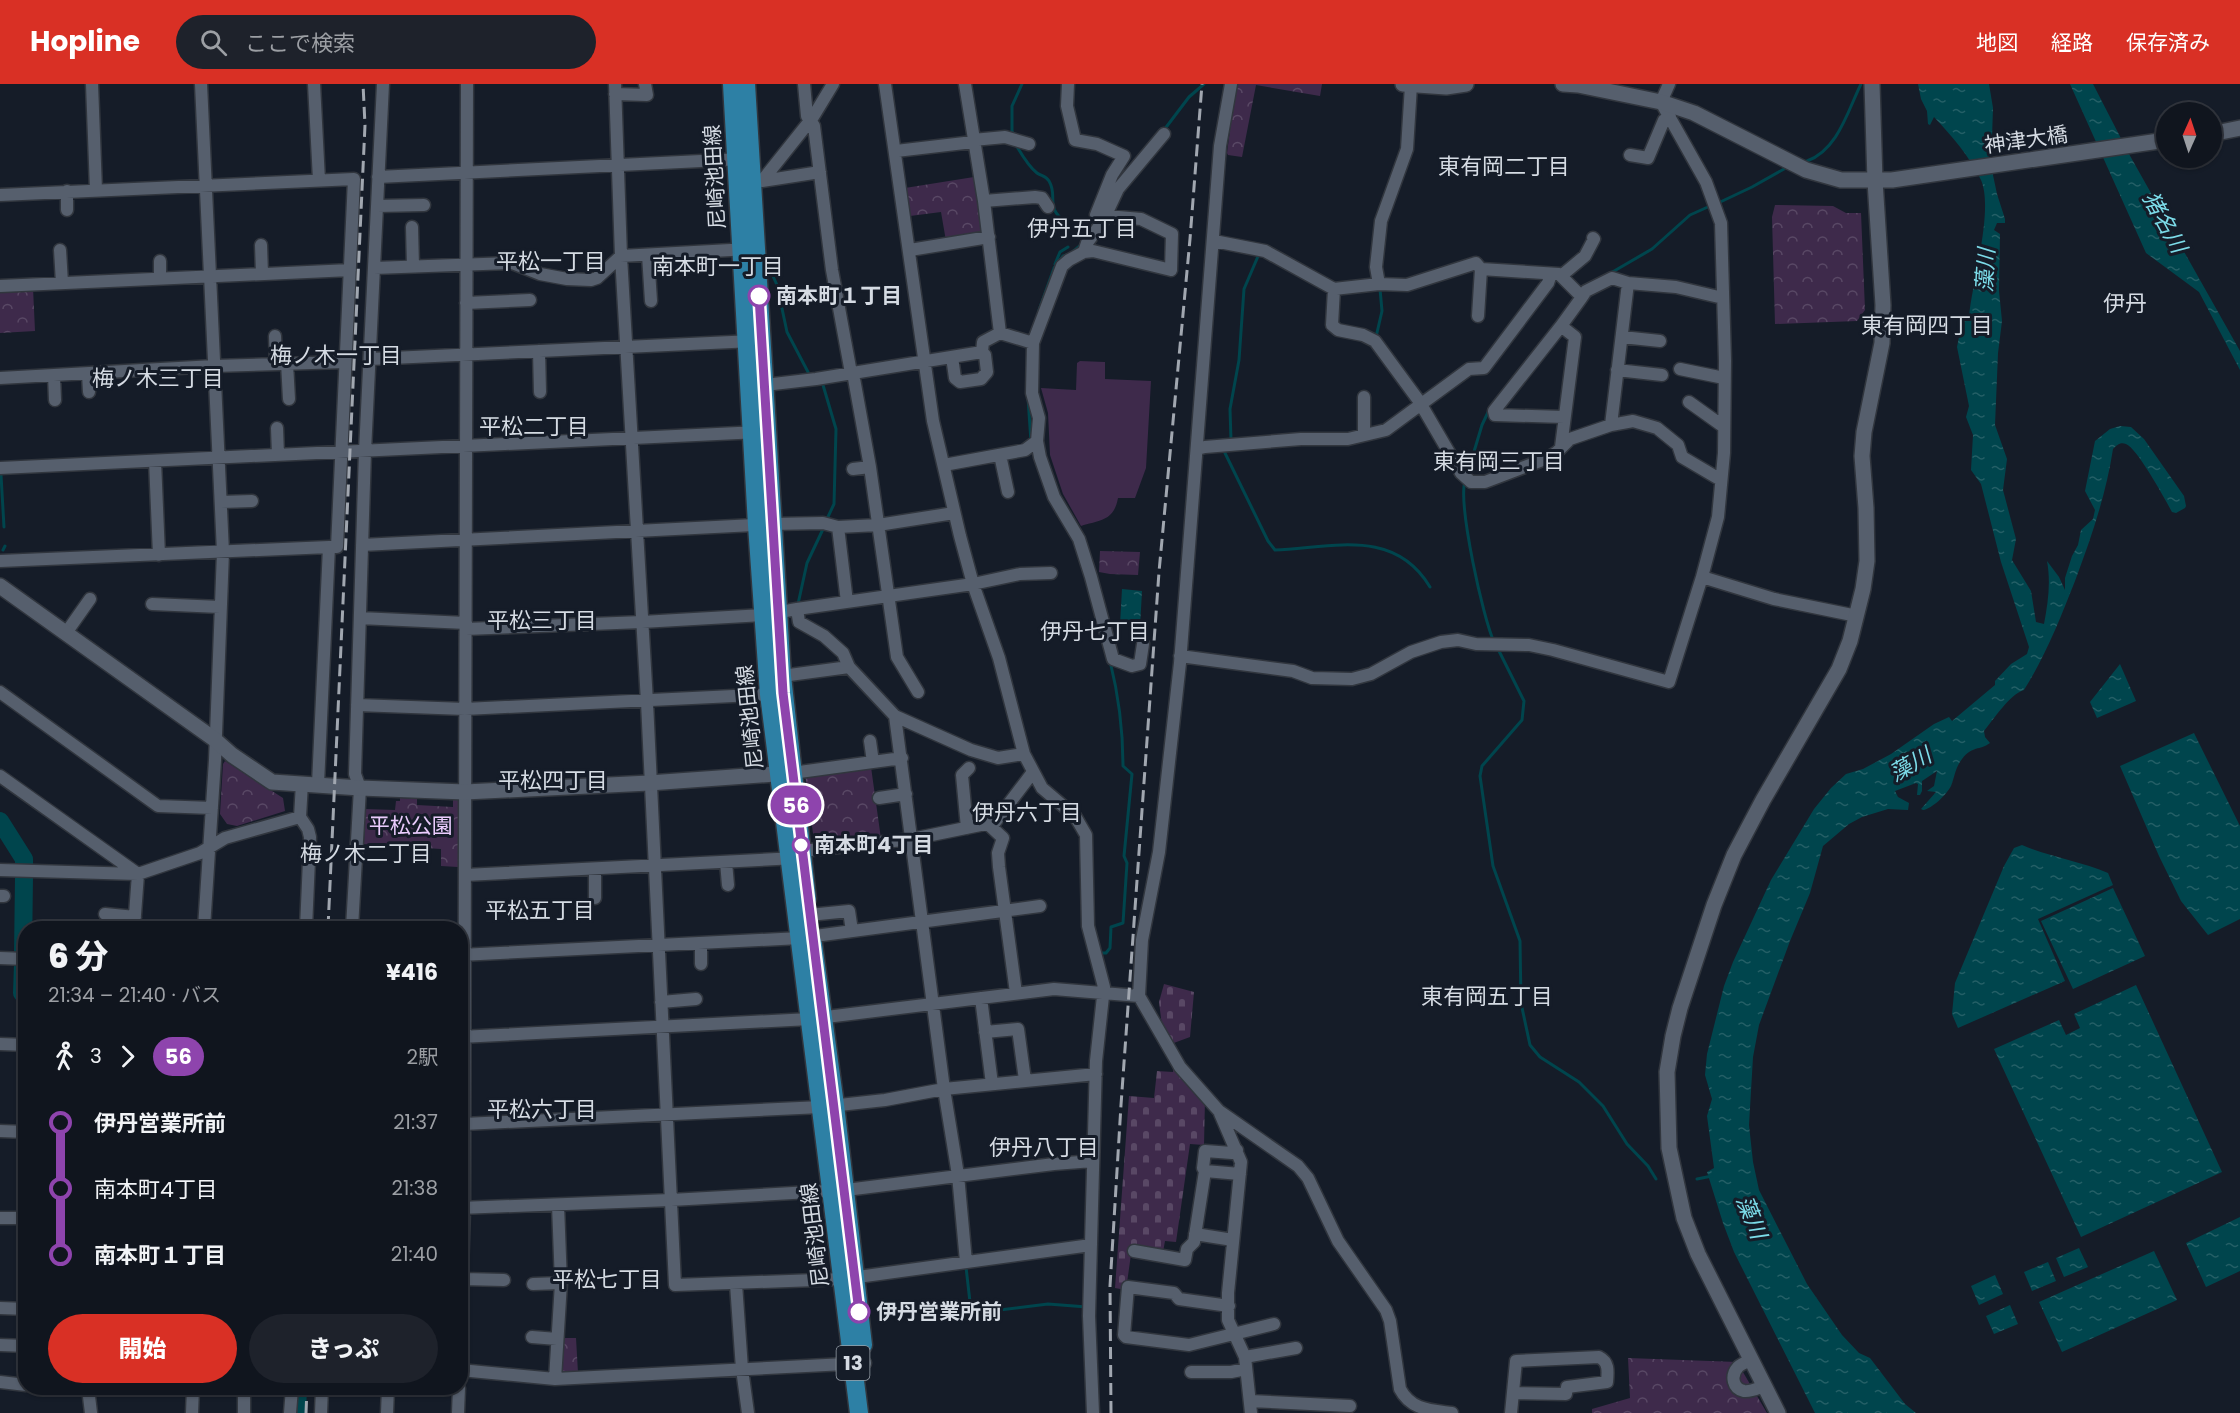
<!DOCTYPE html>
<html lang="ja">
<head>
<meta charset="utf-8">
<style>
	body { margin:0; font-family:Poppins,"Noto Sans JP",sans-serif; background:#1e222b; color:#f1f3f6; height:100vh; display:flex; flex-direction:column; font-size:22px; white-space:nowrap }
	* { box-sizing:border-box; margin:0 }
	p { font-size:20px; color:#9c9fa4 }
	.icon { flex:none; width:33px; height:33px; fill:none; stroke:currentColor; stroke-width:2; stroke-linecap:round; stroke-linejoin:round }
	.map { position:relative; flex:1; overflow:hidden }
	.panel { position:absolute; left:18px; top:837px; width:450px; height:474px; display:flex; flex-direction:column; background:#10151e; border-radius:24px; box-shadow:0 2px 4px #0004,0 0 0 2px #30343c }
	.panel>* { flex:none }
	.badge { padding:0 12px; border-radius:20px; font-size:21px; line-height:39px }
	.needle { width:39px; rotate:3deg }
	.buttons { position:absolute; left:2156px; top:18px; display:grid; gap:12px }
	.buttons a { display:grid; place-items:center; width:66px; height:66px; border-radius:50%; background:#10151e; box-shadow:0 2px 4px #0004,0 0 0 2px #30343c; font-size:30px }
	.map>.badge { position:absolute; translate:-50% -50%; box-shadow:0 0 0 3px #fff }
	.legs { display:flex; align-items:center; gap:9px; height:66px; padding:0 30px; font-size:20px }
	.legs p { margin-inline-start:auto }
	.summary { display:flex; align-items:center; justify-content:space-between; height:102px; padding:0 30px }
	h1 { font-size:33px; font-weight:800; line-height:45px }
	.button { display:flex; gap:12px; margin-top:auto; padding:12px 30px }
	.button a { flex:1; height:69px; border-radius:36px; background:#d93025; color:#fff; font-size:24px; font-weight:800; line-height:69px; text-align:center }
	.button a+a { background:#1e222b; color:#f1f3f6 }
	ul { padding:0 30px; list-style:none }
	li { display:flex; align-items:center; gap:21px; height:66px; font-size:22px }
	li i { display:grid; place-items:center; width:9px; height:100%; margin:0 8px; background:currentColor }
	li i::after { content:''; width:15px; height:15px; margin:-8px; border:4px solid; border-radius:50%; background:#10151e }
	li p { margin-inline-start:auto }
	li:first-child i { background:linear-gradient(#0000 50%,currentColor 0) }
	li:last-child i { background:linear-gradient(currentColor 50%,#0000 0) }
	header { display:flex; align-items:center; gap:36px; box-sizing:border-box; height:84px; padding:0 30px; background:#d93025; color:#fff }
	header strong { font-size:28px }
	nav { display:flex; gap:33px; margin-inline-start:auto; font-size:21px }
	.search { width:420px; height:54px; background:#1e222b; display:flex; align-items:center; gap:15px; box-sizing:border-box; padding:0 21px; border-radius:33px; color:#9c9fa4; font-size:22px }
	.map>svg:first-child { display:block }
	.forest { fill:url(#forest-crowns) }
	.cemetery { fill:url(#cemetery-stones) }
	.garden { fill:#3e2a4b }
	.water { fill:url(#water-ripples) }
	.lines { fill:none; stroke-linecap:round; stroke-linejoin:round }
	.stream { stroke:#00454d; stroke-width:3 }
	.river { stroke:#00454d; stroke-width:18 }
	.minor-casing { stroke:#31363e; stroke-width:15 }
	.tertiary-casing { stroke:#31363e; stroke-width:18 }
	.primary-casing { stroke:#31363e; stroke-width:21 }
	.minor { stroke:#565f6d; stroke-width:12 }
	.tertiary { stroke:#565f6d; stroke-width:15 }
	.primary { stroke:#2d80a5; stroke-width:18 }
	.rail { stroke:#a1a7b0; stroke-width:3; stroke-dasharray:12 6; stroke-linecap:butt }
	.line-1-casing { stroke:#fff; stroke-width:14 }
	.line-1 { stroke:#8e44ad; stroke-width:9 }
	.stop-1-dot { fill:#fff; stroke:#8e44ad; stroke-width:3 }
	.labels { text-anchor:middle; stroke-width:6; stroke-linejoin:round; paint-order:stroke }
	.shield { fill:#151c28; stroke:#9ba2ab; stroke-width:1.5 }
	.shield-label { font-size:20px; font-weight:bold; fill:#d5dbe3 }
	.street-label { font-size:21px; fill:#d5dbe3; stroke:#151c28 }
	.stop-label { font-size:21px; font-weight:bold; fill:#d5dbe3; stroke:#151c28; text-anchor:start }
	.park-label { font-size:21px; fill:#eaccfd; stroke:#151c28 }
	.neighbourhood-label { font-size:22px; fill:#d5dbe3; stroke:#151c28 }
	.water-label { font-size:22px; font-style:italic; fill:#7cdce9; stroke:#151c28 }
</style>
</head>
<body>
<header>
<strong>Hopline</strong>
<div class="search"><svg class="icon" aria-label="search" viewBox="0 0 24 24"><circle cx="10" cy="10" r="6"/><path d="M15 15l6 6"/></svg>ここで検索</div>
<nav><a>地図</a><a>経路</a><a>保存済み</a></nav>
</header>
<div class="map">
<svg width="2240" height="1329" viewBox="0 0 2240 1329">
	<defs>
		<pattern id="forest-crowns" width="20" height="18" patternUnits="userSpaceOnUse" patternTransform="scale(1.5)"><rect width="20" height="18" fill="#3e2a4b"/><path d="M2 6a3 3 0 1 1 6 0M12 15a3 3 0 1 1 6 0" fill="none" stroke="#594865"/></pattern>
		<pattern id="cemetery-stones" width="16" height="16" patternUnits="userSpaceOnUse" patternTransform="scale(1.5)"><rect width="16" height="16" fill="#3e2a4b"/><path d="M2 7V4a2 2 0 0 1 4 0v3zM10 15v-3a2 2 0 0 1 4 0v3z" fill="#594865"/></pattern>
		<pattern id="water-ripples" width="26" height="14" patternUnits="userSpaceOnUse" patternTransform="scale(1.5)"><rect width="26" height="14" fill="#00454d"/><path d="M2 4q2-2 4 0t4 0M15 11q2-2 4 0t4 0" fill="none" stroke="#245f66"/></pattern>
	</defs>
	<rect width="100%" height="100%" fill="#151c28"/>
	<!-- forest -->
	<path class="forest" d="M1236,0H1322L1320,12L1256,1L1242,73L1228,71L1227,69Z
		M974,93L982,148L979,151L946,157L941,128L910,132L905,104Z
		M1775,121L1833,122L1846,129H1861L1865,226L1857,237L1775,240L1772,133Z
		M33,204L35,247L0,249V206Z
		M1100,467L1140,468L1138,491L1110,490L1099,488Z
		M225,677L283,714L285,727L237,742L227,740L220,730L223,680Z
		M871,683L881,755L815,764L805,691Z
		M400,714L417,715V721L453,723V716H459L461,720L458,783L441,782V765L364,760L365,725L395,726L396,717H400Z
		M562,1254H576L578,1289H561Z
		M1628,1274L1737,1278L1767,1329H1592V1325L1630,1314Z"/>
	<!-- cemetery -->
	<path class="cemetery" d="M1164,900L1194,908L1190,953L1171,960L1162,942L1159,918Z
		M1173,981L1205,1015L1204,1061L1190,1060L1176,1158L1165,1157L1163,1168L1132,1163L1126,1206L1115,1204L1129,1012L1154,1014L1157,987L1173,988Z"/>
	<!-- garden -->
	<path class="garden" d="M1080,277L1105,278V295L1151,297L1146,384L1135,414H1118C1114,437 1100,436 1081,442L1063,410L1050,371L1048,329L1041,304L1076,306L1077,279Z"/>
	<!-- water -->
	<path class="water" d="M1918,0H1989L1993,24L1992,53L1987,63L1997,110L2005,135V139H1997L1994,146L2000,150L1999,207L2002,237L1998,269L1995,341L2007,375L2003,406L2016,455L2012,476L2031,507L2036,538L2044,540C2048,519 2051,498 2047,477L2059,493L2065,506V494L2072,472L2078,461L2081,446L2093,435L2095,426L2085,407L2095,357L2110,345L2120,342L2131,343L2144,355L2184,412L2186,422L2185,424L2176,429L2172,428C2165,415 2137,364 2126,360C2120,358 2117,361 2113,365C2106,411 2091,454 2075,497C2060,535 2046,571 2024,606C2010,610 1993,636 1984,647L1985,653L1990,659C1979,667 1973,661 1962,675C1955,684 1955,692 1951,702C1947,710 1932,725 1923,726L1921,725L1936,708L1927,707L1934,702L1937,687L1922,697V707L1920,711H1917L1918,700L1916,699L1895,707L1898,713L1909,719L1908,726L1888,725L1862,733L1849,740L1823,762L1810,809L1790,857L1759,941L1753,973L1749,1041L1753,1078L1759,1106L1807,1200L1842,1251L1859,1269L1870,1274L1905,1320L1916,1329H1815L1734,1168L1723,1139L1707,1088L1714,1084L1707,1032L1712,1015L1705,991L1707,970L1724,902L1733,878L1771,796L1814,725L1831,704L1846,690L1863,685L1891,670L1934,640L1949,633L1952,637L1995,601V597L2011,580L2027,570L2029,563L2001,478L1981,400L1971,386L1973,351L1966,333L1969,322L1957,263L1960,248L1959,237L1962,231L1969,233C1972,198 1994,126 1981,96C1970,73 1952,52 1934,33L1930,41L1928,40L1927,27L1921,15Z
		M2070,0H2093L2129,70L2240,267V286L2199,208L2146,169Z
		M1122,505L1142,507L1140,543L1120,541Z
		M2120,580L2136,617L2097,634L2090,618Z
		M2194,649L2240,742V835L2208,851L2181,817L2159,772L2120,682Z
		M2022,761C2050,773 2080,777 2108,789L2113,801L2038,835L2065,897L1958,944L1952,930L1955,899L2004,782L2014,764Z
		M2113,804L2145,872L2073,905L2041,837Z
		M2136,901L2222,1088L2081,1153L1994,965L2059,936L2066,951L2080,944L2074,930Z
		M2240,1133V1187L2206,1203L2186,1159Z
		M2079,1164L2088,1183L2064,1193L2056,1174Z
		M2154,1167L2177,1216L2062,1268L2039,1218Z
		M2048,1178L2056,1197L2032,1207L2024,1188Z
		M1995,1191L2003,1210L1979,1221L1971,1202Z
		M2010,1221L2018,1240L1994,1250L1986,1232Z"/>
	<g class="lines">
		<!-- stream -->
		<path class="stream" d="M1164,46L1189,13L1204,0
			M1014,52L1012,47V22L1022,0
			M1016,61C1022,71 1028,82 1037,89C1041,92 1046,92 1049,97C1059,114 1043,122 1067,139
			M1807,77C1838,66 1848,26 1861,0
			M1716,120L1752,103L1784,85
			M1055,180L1060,168L1068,163
			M772,190L777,201L787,248L808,288
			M1609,190L1652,165L1690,131L1710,122
			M1039,226L1054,184L1063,172L1070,170L1082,160
			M1376,253L1382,227L1380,205
			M823,301L836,345L834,420L826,437
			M1028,314L1031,358
			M1231,356L1230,325L1239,276L1244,205L1259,170
			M1224,367L1268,457L1275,466C1331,464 1394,443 1430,503
			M1,391L4,443
			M1467,391L1482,341L1490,324
			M1465,397C1458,421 1483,534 1494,558
			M3,466L5,462
			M798,520L807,479L824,443
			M1497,563L1524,617L1522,636L1482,682L1480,692L1493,782L1520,857L1521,919L1530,961L1540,973L1579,998L1603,1022L1627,1060L1648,1082L1656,1095
			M1100,869H1106L1110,864L1111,843L1123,839L1127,779L1124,772L1132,690L1123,682C1123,646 1119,613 1110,577
			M1697,1095L1712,1092
			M966,1183L971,1227L975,1229L1048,1220L1087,1223"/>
		<!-- river -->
		<path class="river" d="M0,737L24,775V784
			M23,871L24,793
			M23,879L22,909L26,914
			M297,1329L298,1304"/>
		<!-- minor casing -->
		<g class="minor-casing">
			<path id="minor" d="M92,0L96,106
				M201,0L223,468L215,676L204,844
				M314,0L319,96
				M615,0L621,172L647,618L675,1201L843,1195L1091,1161
				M804,0L807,32L814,42L832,186L851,289
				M885,0L933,337L960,452L973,500L999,574L1024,670L1042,704L1075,732L1086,751L1088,842L1104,903L1096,977L1089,1232L1093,1329
				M1231,0L1220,62L1180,579L1159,768L1142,856L1139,912L1180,983L1219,1027L1298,1082L1308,1094L1338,1157L1386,1226L1390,1237L1400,1305C1411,1326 1430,1326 1452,1329
				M615,10L647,11L645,0
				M973,56L1005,53L1029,60
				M896,67L973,58
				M1630,71L1648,74L1664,36L1670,33
				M820,88L762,97L813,33L833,0
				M378,93L742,75
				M67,107V126
				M0,111L354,95L337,463H329L318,700
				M984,117L1035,113L1042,114L1048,123
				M377,122L424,121
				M412,143L413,182
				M1214,157L1265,167L1334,205L1379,200L1407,201L1476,179L1481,185L1559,190L1582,213L1586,207L1612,194L1628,199L1676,203L1723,214
				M261,161L262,190
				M60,166L62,199
				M910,166L989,153
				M1084,168L1087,159L1103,137L1118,105L1164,50
				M648,171L651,217
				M160,177V194
				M374,184L512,179L540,190L567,195L591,196L597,194L621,172L749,165
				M1561,192L1585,172L1594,155L1593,154
				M1379,200L1376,183L1381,137L1407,65L1411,1
				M0,202L350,186
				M1334,205L1332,241L1338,246L1363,251L1375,257L1419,317L1461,389L1471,398H1485L1548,374L1557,368L1570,355L1611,341L1633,337L1657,344L1678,361L1682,373L1721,396
				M466,219L530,216
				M1478,232L1481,185
				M1561,242L1494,327L1495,331L1564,333
				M1000,249L1033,259
				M275,252L276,280
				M1622,253L1660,257
				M539,267L540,308
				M952,273L955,294L960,298L981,295L987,288L985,271L982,268
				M370,275L753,257
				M287,279L289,315
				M1680,285L1724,294
				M1617,286L1662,291
				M853,289L870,383L897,573L918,608
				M88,290L89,308
				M54,291L55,316
				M0,294L214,282L345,278
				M765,301L816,295L982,268L983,258L1000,249L984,117L965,0
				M1364,313V351
				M1689,318L1724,343
				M1611,341L1628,199
				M277,344L278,371
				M1037,357L1040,373L1054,413L1079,455L1091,493L1113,575L1132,582L1140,580L1143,560
				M1561,363L1575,253L1561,242L1582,213
				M1197,365L1205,363L1301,355H1348L1386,346L1469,285L1484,284L1548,199L1551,190
				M1000,371L1008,408
				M155,377L159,471
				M944,381L1025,366L1037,357L1039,334L1032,309L1033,259L1062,182L1069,176L1084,168L1093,167L1171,186L1172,150L1141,135L1096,131L1112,91L1124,72L1097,60L1075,56L1067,22L1068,0
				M0,384L759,348
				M853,385L870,383
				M221,418L252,417
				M838,443L847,518
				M362,461L772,440L823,439L838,443L878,441L954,429
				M0,477L329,463
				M1702,493L1774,515L1857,532
				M152,520L220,523
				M797,525L973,500L1020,490L1051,489
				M360,534L466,539
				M466,545L642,538L763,531L797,525L799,538L824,552L843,569L849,583L895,632L971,666L998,674L1024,670
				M66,549L90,515
				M1180,572L1293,587L1312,594L1352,595L1371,590L1411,568L1441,558L1458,556L1476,560L1529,561L1553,566L1669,598L1702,493L1718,433L1724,369L1725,277L1721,139L1706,98L1661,18L1669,0
				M782,592L849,583
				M0,608L158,722L212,724
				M357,621L465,625L775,610
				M895,632L944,1005L958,1091L966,1178
				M870,657L873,678
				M792,689L902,674
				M0,692L138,790
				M879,714L906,710
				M300,733L308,745L310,753L306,844
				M988,740L1003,754L998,769L999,783L1016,909
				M967,744L962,691L969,684
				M802,767L912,755L995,738L1033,688
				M726,778L728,801
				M595,785V814
				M0,786L138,790L200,769L225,754L300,733L302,699
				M465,791L796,774
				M0,812H4
				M105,830L135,833
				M809,831L849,827L852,847
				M134,844L138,790
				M352,844L360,704L355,690L365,367L383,0
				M701,859V880
				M460,871L800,854L1040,822
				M0,874L26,875
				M981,914L992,1000
				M661,918L696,915
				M985,948L1018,945L1025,996
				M460,953L810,935L1054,905L1139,912
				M0,960L26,961
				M1219,1027L1241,1078L1228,1209V1236L1245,1273L1251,1329
				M464,1040L821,1023L885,1016L944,1005L1096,990
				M0,1047L26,1048
				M1205,1087L1203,1084L1205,1067L1232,1069L1237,1066
				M460,1124L671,1116L846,1106L1054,1080L1093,1077
				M0,1134H26
				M1195,1150L1233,1156
				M1134,1167L1185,1176L1187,1165L1194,1158L1205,1087L1240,1090
				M463,1195L504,1196
				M533,1200L561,1199
				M736,1200L742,1285L748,1329
				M1229,1222L1179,1215L1174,1209L1128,1203L1124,1251L1126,1253L1189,1261L1274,1240
				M0,1224L26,1225
				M460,1251L464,1125L467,0
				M532,1253L557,1255
				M0,1261L26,1262
				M1245,1273L1296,1264
				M1751,1276C1746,1278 1741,1280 1738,1283C1730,1292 1733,1305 1744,1307C1751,1308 1758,1304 1764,1302
				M460,1286L555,1295L865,1279
				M1191,1288H1231L1246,1285
				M555,1295L561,1199L558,1121
				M0,1298L26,1301
				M59,1304L193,1305
				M88,1304L91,1329
				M1250,1317L1350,1322
				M192,1329L193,1304
				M244,1329V1310
				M290,1329L292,1304
				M321,1329L322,1304
				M387,1329L388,1304
				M458,1329L459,1304
				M1511,1329L1516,1277L1599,1273C1609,1278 1608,1287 1607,1298L1567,1303L1566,1310L1513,1309"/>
		</g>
		<!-- tertiary casing -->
		<g class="tertiary-casing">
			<path id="tertiary" d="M1403,0L1446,3L1466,0
				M1563,0L1578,1L1661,18L1694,29L1806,86L1841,96H1892L2166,56
				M2211,50L2240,44
				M0,502L214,655L232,671L272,698L360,704L465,708L649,699L789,689
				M1778,1329L1698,1170L1684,1134L1669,1064L1667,988L1673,952L1680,924L1714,821L1734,771L1763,716L1839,585L1850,557L1863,505L1867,477L1866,424L1862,372L1864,348L1882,259L1883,221L1875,97L1872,0"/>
		</g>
		<!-- primary casing -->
		<g class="primary-casing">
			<path id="primary" d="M732,0L757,441L769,610L859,1329
				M746,0L782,592L807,815
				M813,860L835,1021L863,1261"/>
		</g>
		<!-- minor -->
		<use href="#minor" class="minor"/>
		<!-- tertiary -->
		<use href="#tertiary" class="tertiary"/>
		<!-- primary -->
		<use href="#primary" class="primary"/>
		<!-- rail -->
		<path class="rail" d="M328,844L365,41L363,0
			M306,1329L307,1304
			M1111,1329L1110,1202L1121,1021L1159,488L1190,155L1202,0"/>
	</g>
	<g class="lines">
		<!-- line-1 casing -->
		<g class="line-1-casing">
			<path id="line-1" d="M759,212L783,609L859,1228"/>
		</g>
		<!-- line-1 -->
		<use href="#line-1" class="line-1"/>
	</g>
	<!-- markers -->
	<g class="stop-1-dot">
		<circle cx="759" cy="212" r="10"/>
		<circle cx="801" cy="761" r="8"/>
		<circle cx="859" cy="1228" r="10"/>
	</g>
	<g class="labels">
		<!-- shield labels -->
		<rect class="shield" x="836.5" y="1262" width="33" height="34" rx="4.5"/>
		<g class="shield-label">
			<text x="853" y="1286">13</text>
		</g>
		<!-- street labels -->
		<g class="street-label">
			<text transform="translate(2026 56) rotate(-8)" y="7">神津大橋</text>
			<text transform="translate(715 93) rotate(-93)" y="7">尼崎池田線</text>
			<text transform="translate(750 633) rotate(-96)" y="7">尼崎池田線</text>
			<text transform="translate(815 1151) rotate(-97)" y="7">尼崎池田線</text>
		</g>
		<!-- stop labels -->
		<g class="stop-label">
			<text x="776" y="219">南本町１丁目</text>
			<text x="814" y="768">南本町4丁目</text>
			<text x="876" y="1235">伊丹営業所前</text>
		</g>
		<!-- park labels -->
		<g class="park-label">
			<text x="411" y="749">平松公園</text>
		</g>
		<!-- neighbourhood labels -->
		<g class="neighbourhood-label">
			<text x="1504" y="90">東有岡二丁目</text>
			<text x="1082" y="152">伊丹五丁目</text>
			<text x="551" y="185">平松一丁目</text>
			<text x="718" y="190">南本町一丁目</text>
			<text x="2125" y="227">伊丹</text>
			<text x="1927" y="249">東有岡四丁目</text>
			<text x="336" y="279">梅ノ木一丁目</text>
			<text x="158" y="302">梅ノ木三丁目</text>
			<text x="534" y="350">平松二丁目</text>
			<text x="1499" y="385">東有岡三丁目</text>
			<text x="542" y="544">平松三丁目</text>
			<text x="1095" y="555">伊丹七丁目</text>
			<text x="553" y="704">平松四丁目</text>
			<text x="1027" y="736">伊丹六丁目</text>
			<text x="366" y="777">梅ノ木二丁目</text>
			<text x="540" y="834">平松五丁目</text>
			<text x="1487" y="920">東有岡五丁目</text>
			<text x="542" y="1033">平松六丁目</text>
			<text x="1044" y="1071">伊丹八丁目</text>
			<text x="607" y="1203">平松七丁目</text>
		</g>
		<!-- water labels -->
		<g class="water-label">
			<text transform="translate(2165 138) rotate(61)" y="8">猪名川</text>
			<text transform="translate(1985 186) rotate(-87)" y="8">藻川</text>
			<text transform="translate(1910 680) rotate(-30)" y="8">藻川</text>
			<text transform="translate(1752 1133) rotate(68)" y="8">藻川</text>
		</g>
	</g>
</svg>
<div class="buttons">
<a><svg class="needle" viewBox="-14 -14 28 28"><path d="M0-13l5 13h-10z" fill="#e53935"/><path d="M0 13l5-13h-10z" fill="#9c9fa4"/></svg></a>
</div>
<b class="badge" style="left:796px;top:721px;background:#8e44ad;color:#fff">56</b>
<section class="panel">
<div class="summary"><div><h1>6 分</h1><p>21:34 – 21:40 · バス</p></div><b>¥416</b></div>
<div class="legs"><svg class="icon" aria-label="walk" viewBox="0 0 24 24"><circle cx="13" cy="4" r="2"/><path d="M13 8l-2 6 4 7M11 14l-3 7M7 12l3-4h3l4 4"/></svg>3<svg class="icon" aria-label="forward" viewBox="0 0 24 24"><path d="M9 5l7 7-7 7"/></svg><b class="badge" style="background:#8e44ad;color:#fff">56</b><p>2駅</p></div>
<ul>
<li><i style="color:#8e44ad"></i><b>伊丹営業所前</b><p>21:37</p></li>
<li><i style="color:#8e44ad"></i><span>南本町4丁目</span><p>21:38</p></li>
<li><i style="color:#8e44ad"></i><b>南本町１丁目</b><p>21:40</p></li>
</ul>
<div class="button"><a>開始</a><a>きっぷ</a></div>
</section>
</div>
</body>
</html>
